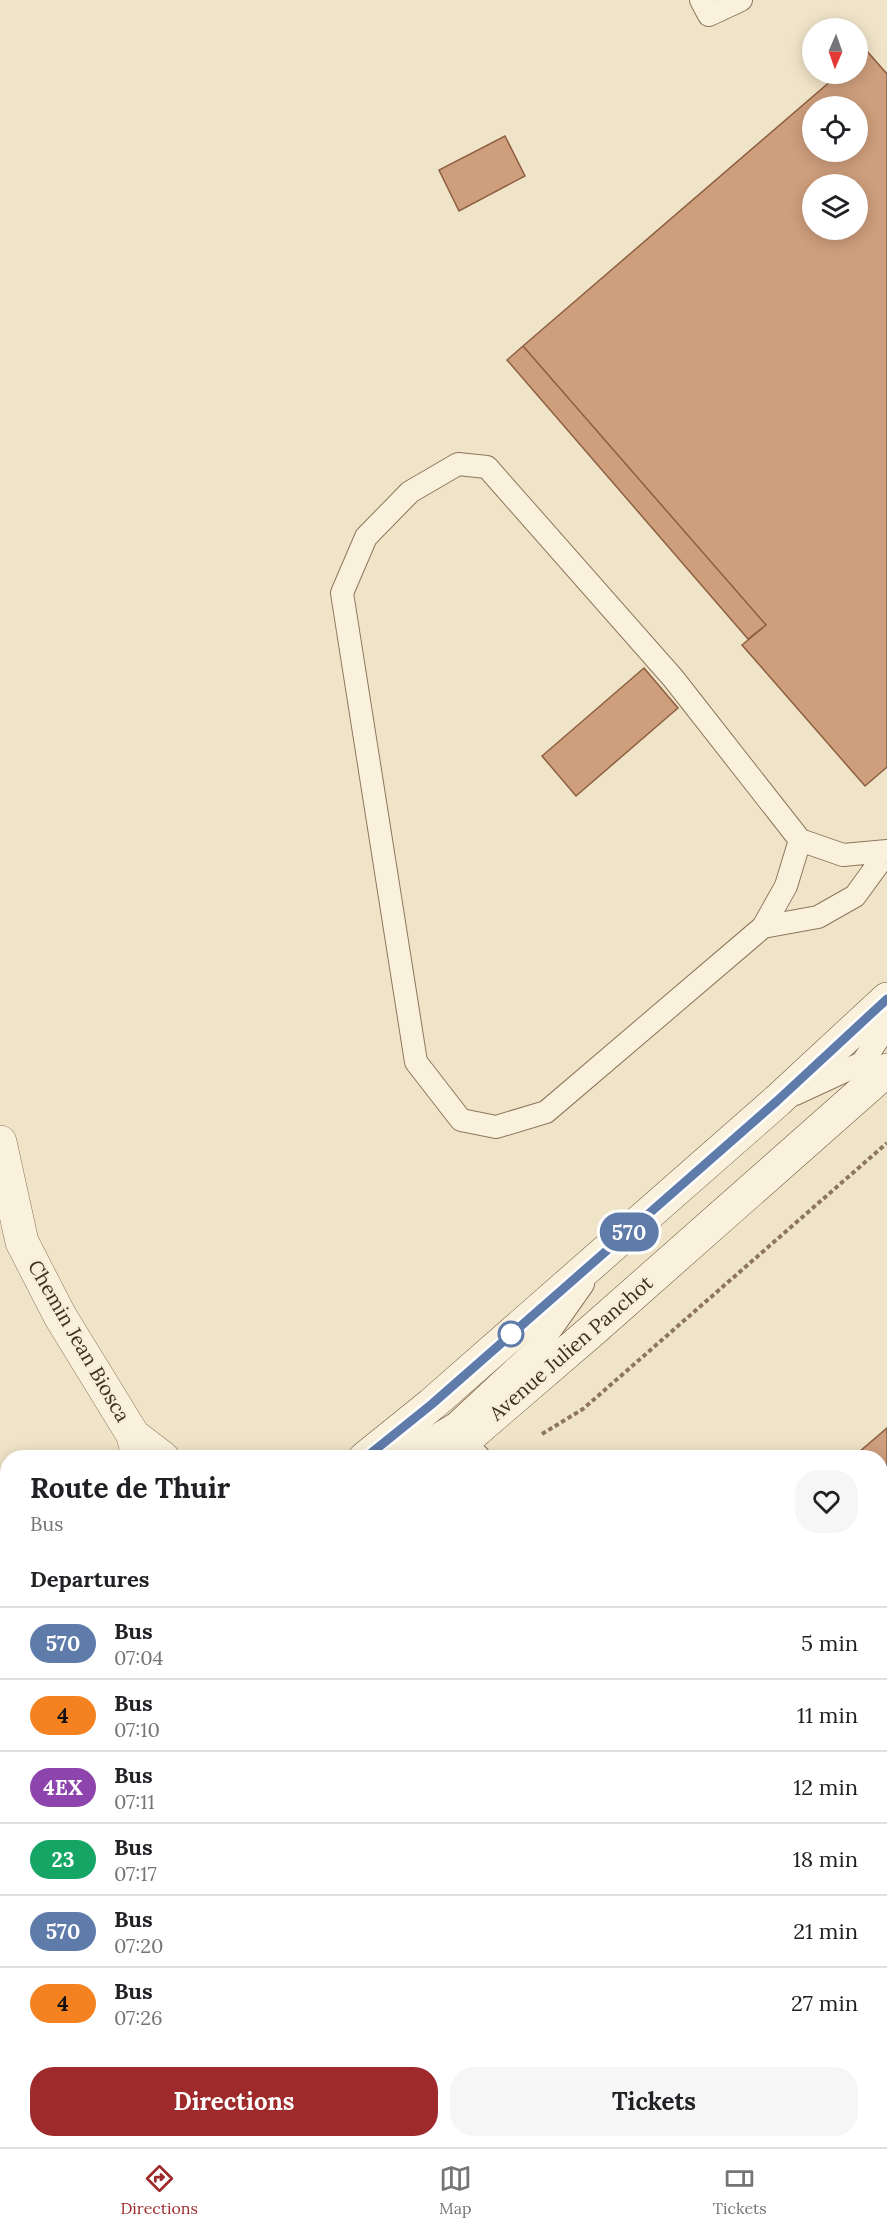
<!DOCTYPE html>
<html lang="en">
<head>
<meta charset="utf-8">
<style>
	body { margin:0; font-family:Lora,serif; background:#f6f6f6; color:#202124; height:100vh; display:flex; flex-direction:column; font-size:22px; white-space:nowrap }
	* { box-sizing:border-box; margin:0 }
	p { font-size:20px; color:#757577 }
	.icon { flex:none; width:33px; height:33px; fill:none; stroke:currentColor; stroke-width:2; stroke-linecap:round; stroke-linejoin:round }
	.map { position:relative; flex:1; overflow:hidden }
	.panel { position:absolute; left:0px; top:1450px; width:888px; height:698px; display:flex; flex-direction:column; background:#fff; border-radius:24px 24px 0 0; box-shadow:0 3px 15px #0003 }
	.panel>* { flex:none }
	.badge { padding:0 12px; border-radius:20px; font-size:21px; line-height:39px }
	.needle { width:39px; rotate:182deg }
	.controls { position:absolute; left:802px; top:18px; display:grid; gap:12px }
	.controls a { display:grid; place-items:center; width:66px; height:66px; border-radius:50%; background:#fff; box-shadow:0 3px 15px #0003; font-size:30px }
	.map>.badge { position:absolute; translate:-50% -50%; box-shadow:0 0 0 3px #fff }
	h2 { padding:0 30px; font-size:22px; line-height:54px }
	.round { display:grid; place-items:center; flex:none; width:63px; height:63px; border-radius:24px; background:#f6f6f6 }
	.headline { display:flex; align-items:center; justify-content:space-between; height:102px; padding:0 30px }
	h1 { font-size:28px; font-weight:700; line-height:45px }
	.primary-button { display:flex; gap:12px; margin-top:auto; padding:12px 30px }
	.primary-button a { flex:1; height:69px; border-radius:24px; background:#9e2a2b; color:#fff; font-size:24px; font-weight:700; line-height:69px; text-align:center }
	.primary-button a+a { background:#f6f6f6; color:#202124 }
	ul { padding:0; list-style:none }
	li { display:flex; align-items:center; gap:18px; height:72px; padding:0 30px; border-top:2px solid #e0e0e0 }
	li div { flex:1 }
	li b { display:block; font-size:22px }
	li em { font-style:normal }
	li .badge { min-width:66px; font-weight:700; text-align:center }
	.dock { display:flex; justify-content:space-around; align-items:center; height:84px; border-top:2px solid #e0e0e0; background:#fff; font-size:16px; color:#757577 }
	.dock a { display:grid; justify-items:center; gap:3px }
	.dock .selected { color:#9e2a2b }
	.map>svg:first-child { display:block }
	.building { fill:#cf9f7d; stroke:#8d5f41; stroke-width:1.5; fill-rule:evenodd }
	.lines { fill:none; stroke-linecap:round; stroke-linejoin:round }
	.lane-casing { stroke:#8d765c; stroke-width:24 }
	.street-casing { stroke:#8d765c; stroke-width:34 }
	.secondary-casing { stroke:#6f573f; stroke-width:34 }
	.path { stroke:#8d765c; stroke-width:4; stroke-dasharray:4.5 3; stroke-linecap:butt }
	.lane { stroke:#faf1dc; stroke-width:22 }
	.street { stroke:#faf1dc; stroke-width:33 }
	.secondary { stroke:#faf1dc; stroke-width:33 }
	.line-casing { stroke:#fff; stroke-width:14 }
	.line { stroke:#5f7baa; stroke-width:9 }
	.stop-dot { fill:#fff; stroke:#5f7baa; stroke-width:3 }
	.labels { text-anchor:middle; stroke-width:5; stroke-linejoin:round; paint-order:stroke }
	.street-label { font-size:20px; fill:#3d2e20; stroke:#f7eed8 }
</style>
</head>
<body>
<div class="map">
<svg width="887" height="2147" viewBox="0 0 887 2147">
	<rect width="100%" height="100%" fill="#f0e4c8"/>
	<!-- building -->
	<path class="building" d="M866,50L887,74V767L865,786L742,645L766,625L523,346L839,74H858V57ZM813,106H858V152H813ZM813,184H858V230H813Z
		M505,136L525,176L459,211L439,170Z
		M523,346L766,625L748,639L507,360Z
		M644,668L678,708L576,796L542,756Z
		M887,1428V1517L880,1523V1458H852Z
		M880,1726L887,1734L886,1834L880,1828Z
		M887,2076V2147H802L810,2140H880V2081Z
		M162,2140H420L426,2147H154Z
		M601,2140H638L631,2147H607Z"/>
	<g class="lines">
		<!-- lane casing -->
		<g class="lane-casing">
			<path id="lane" d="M701,0L709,15L741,0
				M887,851L843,855L800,840L673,678L487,467L458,464L410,492L366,537L342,593L416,1062L461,1120L496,1127L546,1112L763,927L818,917L855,896L887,852
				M763,927L786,886L800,840
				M795,1094L862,1063L887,1026
				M457,1428L464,1441L480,1458
				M398,1458L455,1424L540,1345L583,1284
				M880,1902L887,1910
				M880,1985L887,1980
				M73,2140L74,2147
				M518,2140L524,2147
				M678,2147L686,2140"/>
		</g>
		<!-- street casing -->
		<g class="street-casing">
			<path id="street" d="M0,1142L22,1242L60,1316L133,1435
				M138,1458L133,1435L163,1458"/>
		</g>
		<!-- secondary casing -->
		<g class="secondary-casing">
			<path id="secondary" d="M365,1458L432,1404L777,1101L887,999
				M444,1458L595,1328L887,1070
				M0,1742L8,1736"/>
		</g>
		<!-- path -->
		<path class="path" d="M542,1434L583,1409L887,1143
			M0,1820L8,1816"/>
		<!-- lane -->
		<use href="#lane" class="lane"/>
		<!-- street -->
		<use href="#street" class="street"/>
		<!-- secondary -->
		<use href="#secondary" class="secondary"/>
	</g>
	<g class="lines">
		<!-- line casing -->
		<g class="line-casing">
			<path id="line" d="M365,1458L432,1404L777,1101L887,999"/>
		</g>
		<!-- line -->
		<use href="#line" class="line"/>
	</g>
	<!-- markers -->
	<circle class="stop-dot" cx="511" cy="1334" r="12"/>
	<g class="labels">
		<!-- street labels -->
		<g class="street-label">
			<text transform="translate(79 1341) rotate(60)" y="7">Chemin Jean Biosca</text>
			<text transform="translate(571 1348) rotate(-41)" y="7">Avenue Julien Panchot</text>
		</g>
	</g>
</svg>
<div class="controls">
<a><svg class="needle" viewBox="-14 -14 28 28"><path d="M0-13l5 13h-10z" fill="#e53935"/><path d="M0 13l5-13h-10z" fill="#757577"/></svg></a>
<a><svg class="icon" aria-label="locate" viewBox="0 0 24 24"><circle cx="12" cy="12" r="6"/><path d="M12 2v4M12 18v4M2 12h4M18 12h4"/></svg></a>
<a><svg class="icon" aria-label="layers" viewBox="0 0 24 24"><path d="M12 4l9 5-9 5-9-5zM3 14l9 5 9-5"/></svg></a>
</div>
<b class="badge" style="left:629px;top:1232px;background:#5f7baa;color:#fff">570</b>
<section class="panel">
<div class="headline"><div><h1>Route de Thuir</h1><p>Bus</p></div><a class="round"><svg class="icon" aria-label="heart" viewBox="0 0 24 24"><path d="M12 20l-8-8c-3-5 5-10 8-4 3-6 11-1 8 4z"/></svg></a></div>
<h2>Departures</h2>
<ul>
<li><span class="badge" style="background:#5f7baa;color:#fff">570</span><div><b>Bus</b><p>07:04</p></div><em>5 min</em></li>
<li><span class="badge" style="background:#f58220;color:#111">4</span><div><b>Bus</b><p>07:10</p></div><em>11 min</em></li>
<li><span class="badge" style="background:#8e44ad;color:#fff">4EX</span><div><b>Bus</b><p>07:11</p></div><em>12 min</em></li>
<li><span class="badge" style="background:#15a565;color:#fff">23</span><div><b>Bus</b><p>07:17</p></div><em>18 min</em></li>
<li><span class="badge" style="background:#5f7baa;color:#fff">570</span><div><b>Bus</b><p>07:20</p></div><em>21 min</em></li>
<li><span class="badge" style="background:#f58220;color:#111">4</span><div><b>Bus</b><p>07:26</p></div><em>27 min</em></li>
</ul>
<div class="primary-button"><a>Directions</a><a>Tickets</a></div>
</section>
</div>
<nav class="dock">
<a class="selected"><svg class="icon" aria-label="directions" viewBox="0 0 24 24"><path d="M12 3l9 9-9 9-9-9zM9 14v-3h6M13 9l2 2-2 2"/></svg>Directions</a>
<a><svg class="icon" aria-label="map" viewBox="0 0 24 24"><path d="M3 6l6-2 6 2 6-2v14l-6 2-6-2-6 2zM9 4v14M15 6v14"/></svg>Map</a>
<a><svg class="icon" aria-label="tickets" viewBox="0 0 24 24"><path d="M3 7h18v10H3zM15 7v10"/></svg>Tickets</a>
</nav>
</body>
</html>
